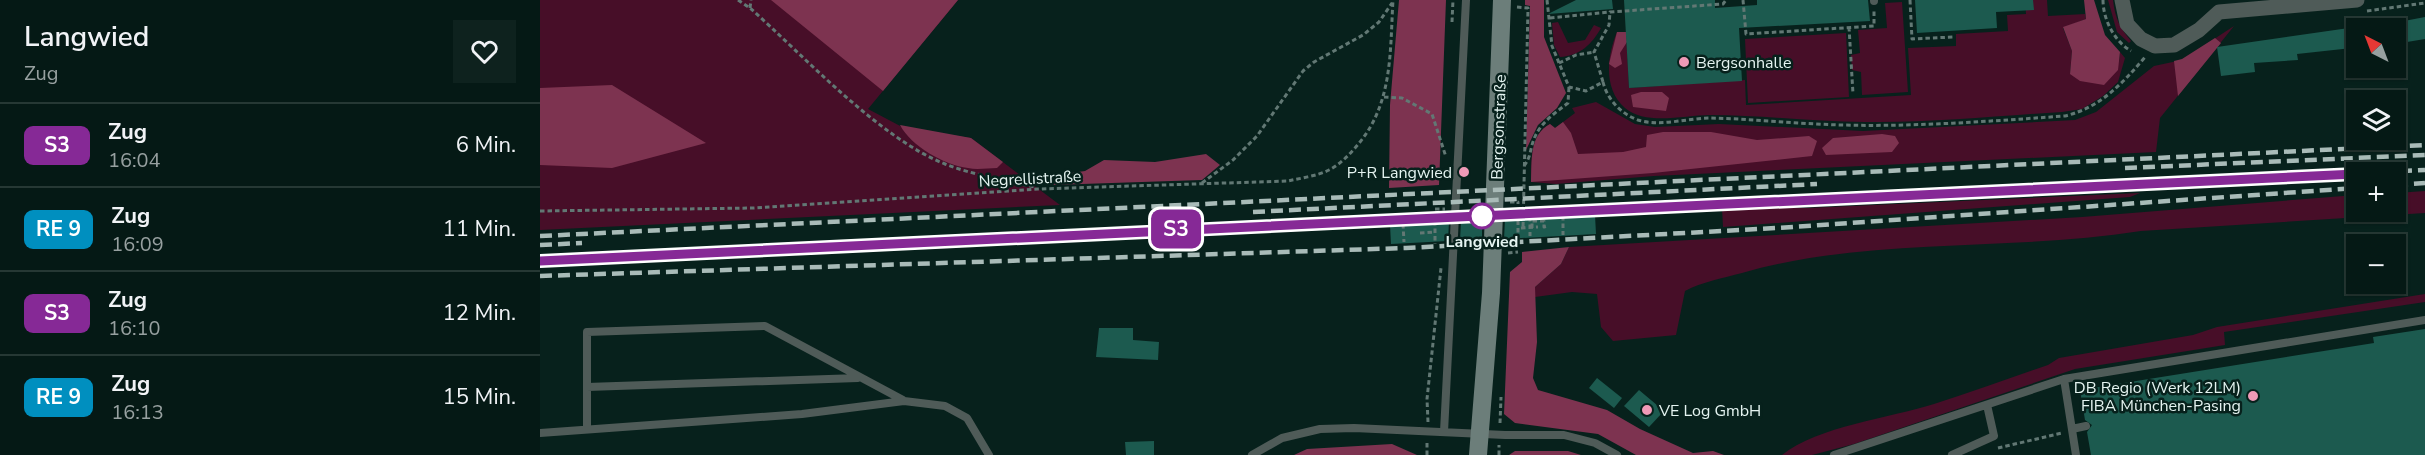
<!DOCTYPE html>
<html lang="de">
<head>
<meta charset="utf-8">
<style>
	body { margin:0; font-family:"Nunito Sans",sans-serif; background:#0e221e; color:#f1f3f6; height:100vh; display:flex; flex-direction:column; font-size:22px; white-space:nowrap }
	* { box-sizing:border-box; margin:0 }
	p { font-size:20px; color:#97a0a0 }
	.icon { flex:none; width:33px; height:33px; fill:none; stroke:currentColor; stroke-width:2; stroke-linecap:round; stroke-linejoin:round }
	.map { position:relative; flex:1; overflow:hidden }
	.drawer { display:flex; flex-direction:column; background:#051915; width:540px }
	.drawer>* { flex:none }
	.badge { padding:0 12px; border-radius:9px; font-size:21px; line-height:39px }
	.needle { width:39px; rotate:318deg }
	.fabs { position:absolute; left:1806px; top:18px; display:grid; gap:12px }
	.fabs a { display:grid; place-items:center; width:60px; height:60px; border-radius:0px; background:#051915; box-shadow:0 2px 4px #0004,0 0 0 2px #263834; font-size:30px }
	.map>.badge { position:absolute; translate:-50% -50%; box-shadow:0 0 0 3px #fff }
	.round { display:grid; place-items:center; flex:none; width:63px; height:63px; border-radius:0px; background:#0e221e }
	.head { display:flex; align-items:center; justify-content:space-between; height:102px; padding:0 24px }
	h1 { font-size:28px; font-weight:600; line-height:45px }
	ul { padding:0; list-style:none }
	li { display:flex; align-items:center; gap:18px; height:84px; padding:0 24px; border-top:2px solid #263834 }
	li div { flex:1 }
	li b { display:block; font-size:22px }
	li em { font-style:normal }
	li .badge { min-width:66px; font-weight:700; text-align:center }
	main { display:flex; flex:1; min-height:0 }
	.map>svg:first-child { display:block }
	.green { fill:#470e28 }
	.forest { fill:#7d3350 }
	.building { fill:#1c5a4f }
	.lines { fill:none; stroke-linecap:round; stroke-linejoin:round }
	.path { stroke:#627874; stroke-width:3; stroke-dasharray:4.5 3; stroke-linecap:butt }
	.lane { stroke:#4f5b58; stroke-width:8 }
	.street { stroke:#4f5b58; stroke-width:15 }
	.secondary { stroke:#6c7e7a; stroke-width:18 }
	.rail { stroke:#a9bbb8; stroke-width:4.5; stroke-dasharray:12 6; stroke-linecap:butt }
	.line-casing { stroke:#fff; stroke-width:14 }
	.line { stroke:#862996; stroke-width:9 }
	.poi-dot { fill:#ef9ab7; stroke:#07211c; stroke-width:2 }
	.stop-dot { fill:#fff; stroke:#862996; stroke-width:3 }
	.labels { text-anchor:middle; stroke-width:5; stroke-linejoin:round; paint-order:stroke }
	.poi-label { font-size:16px; fill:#e5f4f1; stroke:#07211c; text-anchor:start }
	.street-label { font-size:16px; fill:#e5f4f1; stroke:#07211c }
	.stop-label { font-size:16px; font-weight:bold; fill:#e5f4f1; stroke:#07211c }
</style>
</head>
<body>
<main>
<section class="drawer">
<div class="head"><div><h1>Langwied</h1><p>Zug</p></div><a class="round"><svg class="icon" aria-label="heart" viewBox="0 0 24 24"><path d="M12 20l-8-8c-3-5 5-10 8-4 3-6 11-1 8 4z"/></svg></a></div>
<ul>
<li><span class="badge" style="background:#862996;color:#fff">S3</span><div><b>Zug</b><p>16:04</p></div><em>6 Min.</em></li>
<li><span class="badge" style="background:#008fbf;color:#fff">RE 9</span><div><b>Zug</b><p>16:09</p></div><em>11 Min.</em></li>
<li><span class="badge" style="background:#862996;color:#fff">S3</span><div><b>Zug</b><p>16:10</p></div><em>12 Min.</em></li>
<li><span class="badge" style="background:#008fbf;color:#fff">RE 9</span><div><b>Zug</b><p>16:13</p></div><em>15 Min.</em></li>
</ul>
</section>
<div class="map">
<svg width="1885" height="455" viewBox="0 0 1885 455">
	<rect width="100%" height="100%" fill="#07211c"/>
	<!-- green -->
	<path class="green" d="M0,0H418L328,109L364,128L431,138L520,205L0,230Z
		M1485,0H1507L1508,16L1545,14L1546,19L1523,28L1532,51L1530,74L1579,62L1580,52L1585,58L1578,82L1563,96L1542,109L1522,112C1457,116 1391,123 1325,122C1274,122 1222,115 1170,115C1145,115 1106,126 1085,108C1063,89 1067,56 1077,32H1086L1089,88L1205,80L1206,105L1371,95L1368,48L1416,46V34L1468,31L1467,15L1486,14Z
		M1568,0H1573C1575,18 1580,28 1591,41L1589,43L1577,32Z
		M1362,2L1368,92L1322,95L1321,72L1312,70L1311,55L1320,53L1318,30L1347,28L1345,3Z
		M1018,22L1028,43L1045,40L1054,25L1061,28C1052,44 1040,56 1020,57L1014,45L1012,23Z
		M1694,26L1620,118L1616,152L1114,176L1016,184L991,182C992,161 989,135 1010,124L1015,128L1035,113L1032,108L1056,102L1095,124L1115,127L1179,124L1323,131L1535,120L1556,112L1614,66L1642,60Z
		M1306,33L1309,97L1208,103L1205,39Z
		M1885,191V213L1601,231C1469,252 1331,236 1202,273C1183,278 1162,282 1145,291L1136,335L1073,341L1061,327L1057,294L1032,292L995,297V287L1021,264L1029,247L1542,217L1816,195V212H1856V193Z
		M1600,193L1590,197L1183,227L1182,208H1267Z
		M1885,294V302L1684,332L1685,345L1535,369L1314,444L1272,455H1242C1278,426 1350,418 1394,404C1432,392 1470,378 1508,365L1519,358L1653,335L1677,327Z"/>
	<!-- forest -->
	<path class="forest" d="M231,0H418L343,91Z
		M859,0H906L899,185L849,188L850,105Z
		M985,0H1004V37L1026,93L1017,108L998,125L986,150L990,6L985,5Z
		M1544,0H1554L1565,35L1580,52L1578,70L1564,85L1540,81L1530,74L1532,51L1523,27L1546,19Z
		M1077,32H1086L1087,42L1080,53L1082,64L1075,68L1069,64Z
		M1675,38L1681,43L1638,96L1634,61L1642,59Z
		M72,85L166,143L72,168L0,165V88Z
		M1101,92H1122L1129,98L1126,111L1093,107L1091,95Z
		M1023,122L1031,133L1038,154L1083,152L1106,147L1107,135L1123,132H1171L1217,140L1269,136L1277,141L1272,156L1113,173L991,182C992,161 989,135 1010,124L1015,128Z
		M360,125L431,138L463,162L457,168C448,168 437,170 428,168C404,165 371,146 360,125Z
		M1342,134L1355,136L1359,143L1352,152L1286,155L1282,148L1293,138Z
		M666,154L680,165L662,180L512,185L502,177L545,171L564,160L615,162Z
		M1029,247L1021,264L995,287L997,342L993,378L998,390L1067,410L1100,429L1153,453L1173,451L1184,455H1096L1058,434L975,423L964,414L970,272L982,262V252Z
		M852,444L877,455H754L767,449Z
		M975,451H1028L1041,455H969Z"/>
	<!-- building -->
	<path class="building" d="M1036,0H1072L1073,9L1008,14Z
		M1084,0H1175V8L1217,5V0H1328L1330,21L1199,28L1202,81L1089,88Z
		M1375,0H1493L1494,10L1456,12L1457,28L1377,33Z
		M1885,17V39L1867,42L1864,21Z
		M1809,28L1812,48L1757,54L1758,60L1714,63L1715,72L1681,76L1677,47Z
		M1055,215L1056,234L964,239L965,219Z
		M942,220V240L920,241L921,221Z
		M909,222L908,241L851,244L850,225Z
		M559,328H593V340L619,342L618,360L556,357Z
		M1885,329V455H1551L1547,432L1552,425L1545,420L1540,390L1834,343L1833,337Z
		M1057,378L1082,398L1074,408L1049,388Z
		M1099,390L1124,411L1109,427L1084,406Z
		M614,441V455H586L585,442Z"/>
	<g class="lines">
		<!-- path -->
		<path class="path" d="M198,0L210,8C264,56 339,138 405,164C433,175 465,180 494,187
			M1007,0L1012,46L1029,87L1046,91L1063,82L1054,52L1069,25L1070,12L1183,4L1186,0
			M1203,0L1206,34L1334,26V10
			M1370,0L1372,39L1413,37
			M1563,0C1563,19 1574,41 1591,51
			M977,7L988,8L983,228
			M210,8L211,0
			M1827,11L1885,3
			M1010,18L1070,12
			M912,22L913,0
			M1309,27L1313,94
			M1019,63L1036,55L1054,52
			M1063,82C1067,99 1081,114 1098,120C1120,127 1148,118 1171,118C1214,119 1258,124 1302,125C1377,127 1451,121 1525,116C1561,107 1582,84 1606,56
			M844,97L862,98L892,114L906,157
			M984,166C991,157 990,149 994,139C1000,123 1015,113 1028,103L1029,87
			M662,183L693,160L717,136L763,71L774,62L823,35L839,22L852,3
			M970,202H978V204
			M895,209H905
			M0,211L214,208L498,189L748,181C761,178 777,176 789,170C801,164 811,153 820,142C853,101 850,50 853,0
			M1023,216V235
			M990,217V236
			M895,221V244
			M863,224L864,242
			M981,228L998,227
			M992,228V221H1004V227L1008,226
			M880,233L895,232
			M978,240V216
			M968,253L978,252
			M888,422L887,399L901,268
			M960,423L961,397
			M1458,448L1522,433
			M887,455V441
			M959,455V445"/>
		<!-- lane -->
		<path class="lane" d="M1334,0V1
			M1524,379L1536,455
			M47,387L318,378
			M47,428V332L225,326L363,400
			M1532,429L1546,426
			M904,432L926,0
			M0,433L262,414L364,401L405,406L427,418L449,455
			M712,455L742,438L780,429L814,428L965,435H1024L1055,443L1077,455
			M1294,455L1524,379L1885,320
			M1412,455L1454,436L1447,405"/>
		<!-- street -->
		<path class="street" d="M1582,0L1587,24L1601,39L1615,46L1634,45L1659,30L1679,12L1817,0"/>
		<!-- secondary -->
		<path class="secondary" d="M938,455L951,293L962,0"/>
		<!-- rail -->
		<path class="rail" d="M1585,168L1885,155
			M1842,172L1885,170
			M1856,185L1885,183
			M713,212L1277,184
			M0,236L1885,145
			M0,245L42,243
			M0,261L1816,174
			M0,276L866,248L1237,228L1816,188"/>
	</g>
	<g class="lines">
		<!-- line casing -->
		<g class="line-casing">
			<path id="line" d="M0,261L1816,174"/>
		</g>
		<!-- line -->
		<use href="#line" class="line"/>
	</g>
	<!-- markers -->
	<g class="poi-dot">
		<circle cx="1144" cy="62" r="6"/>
		<circle cx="924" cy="172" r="6"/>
		<circle cx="1713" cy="396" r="6"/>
		<circle cx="1107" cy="410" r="6"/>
	</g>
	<circle class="stop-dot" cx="942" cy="216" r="12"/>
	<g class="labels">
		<!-- poi labels -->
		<g class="poi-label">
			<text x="1156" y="68">Bergsonhalle</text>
			<text x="912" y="178" text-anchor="end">P+R Langwied</text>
			<text x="1701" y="393" text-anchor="end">DB Regio (Werk 12LM)<tspan x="1701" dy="18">FIBA München-Pasing</tspan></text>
			<text x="1119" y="416">VE Log GmbH</text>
		</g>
		<!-- street labels -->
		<g class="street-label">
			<text transform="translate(958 127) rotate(-88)" y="6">Bergsonstraße</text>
			<text transform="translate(490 178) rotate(-3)" y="6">Negrellistraße</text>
		</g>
		<!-- stop labels -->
		<g class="stop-label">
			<text x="942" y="247">Langwied</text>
		</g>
	</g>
</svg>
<div class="fabs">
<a><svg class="needle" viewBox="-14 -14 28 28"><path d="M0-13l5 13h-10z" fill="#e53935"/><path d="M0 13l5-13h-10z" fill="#97a0a0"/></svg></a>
<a><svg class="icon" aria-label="layers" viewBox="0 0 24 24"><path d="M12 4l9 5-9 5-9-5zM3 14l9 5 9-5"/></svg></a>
<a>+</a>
<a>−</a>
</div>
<b class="badge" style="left:636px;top:229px;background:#862996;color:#fff">S3</b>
</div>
</main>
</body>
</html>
